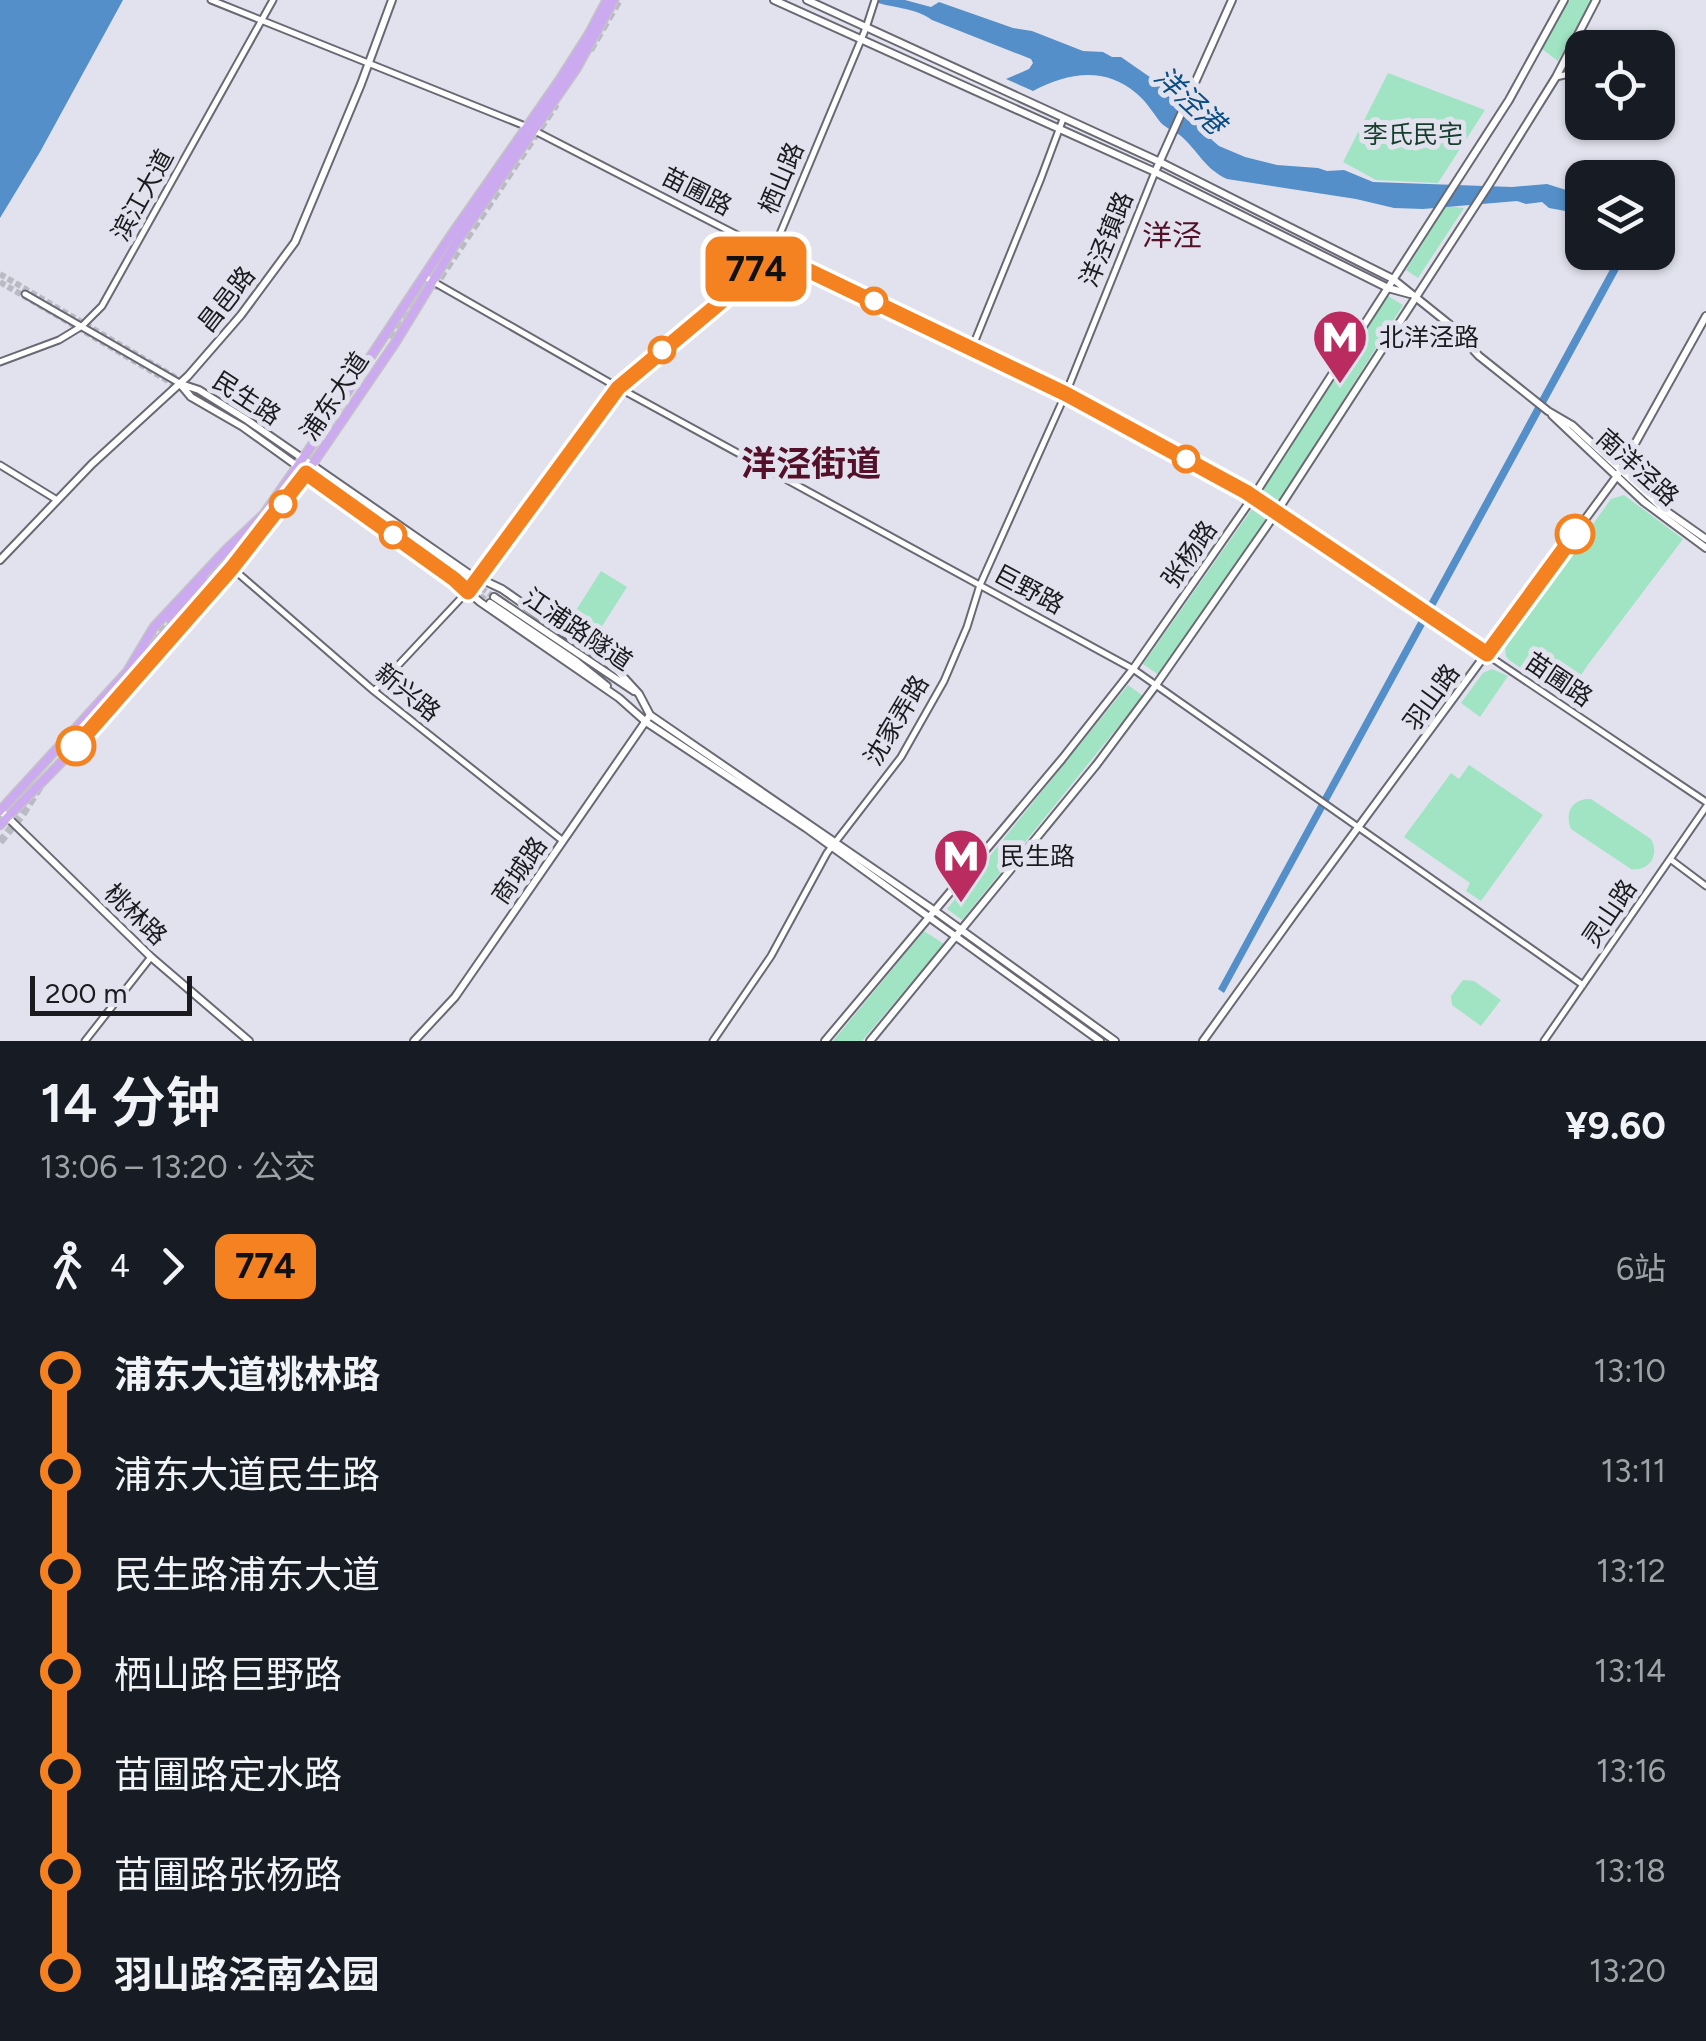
<!DOCTYPE html>
<html lang="zh">
<head>
<meta charset="utf-8">
<style>
	body { margin:0; font-family:Figtree,"Noto Sans SC",sans-serif; background:#20242c; color:#f1f3f6; height:100vh; display:flex; flex-direction:column; font-size:38px; white-space:nowrap }
	* { box-sizing:border-box; margin:0 }
	p { font-size:32px; color:#9ea1a6 }
	.icon { flex:none; width:55px; height:55px; fill:none; stroke:currentColor; stroke-width:2; stroke-linecap:round; stroke-linejoin:round }
	.map { position:relative; height:1041px; overflow:hidden }
	.side { display:flex; flex-direction:column; background:#171b24; flex:1 }
	.side>* { flex:none }
	.badge { padding:0 20px; border-radius:15px; font-size:35px; line-height:65px }
	.controls { position:absolute; left:1565px; top:30px; display:grid; gap:20px }
	.controls a { display:grid; place-items:center; width:110px; height:110px; border-radius:20px; background:#171b24; box-shadow:0 2px 8px #0004; font-size:50px }
	.scale { position:absolute; left:30px; bottom:25px; width:162px; box-sizing:border-box; padding-left:10px; border:5px solid #1b1b1f; border-top:0; font-size:28px; line-height:35px; white-space:nowrap; color:#1b1b1f; -webkit-text-stroke:8px #e1e2ed; paint-order:stroke }
	.map>.badge { position:absolute; translate:-50% -50%; box-shadow:0 0 0 5px #fff }
	.legs { display:flex; align-items:center; gap:15px; height:110px; padding:0 40px; font-size:32px }
	.legs p { margin-inline-start:auto }
	.summary { display:flex; align-items:center; justify-content:space-between; height:170px; padding:0 40px }
	h1 { font-size:55px; font-weight:600; line-height:75px }
	ul { padding:0 40px; list-style:none }
	li { display:flex; align-items:center; gap:35px; height:100px; font-size:38px }
	li i { display:grid; place-items:center; width:15px; height:100%; margin:0 12px; background:currentColor }
	li i::after { content:''; width:25px; height:25px; margin:-12px; border:8px solid; border-radius:50%; background:#171b24 }
	li p { margin-inline-start:auto }
	li:first-child i { background:linear-gradient(#0000 50%,currentColor 0) }
	li:last-child i { background:linear-gradient(currentColor 50%,#0000 0) }
	.map>svg:first-child { display:block }
	.green { fill:#a0e4c3 }
	.water { fill:#548fc9 }
	.lines { fill:none; stroke-linecap:round; stroke-linejoin:round }
	.secondary-tunnel { stroke:#b9bac4; stroke-width:6; stroke-dasharray:6 3; stroke-linecap:butt }
	.primary-tunnel { stroke:#b9bac4; stroke-width:8; stroke-dasharray:8 4; stroke-linecap:butt }
	.minor-casing { stroke:#696973; stroke-width:9 }
	.tertiary-casing { stroke:#696973; stroke-width:10 }
	.secondary-casing { stroke:#696973; stroke-width:10 }
	.primary-casing { stroke:#c4c4c5; stroke-width:11 }
	.minor { stroke:#fff; stroke-width:5 }
	.tertiary { stroke:#fff; stroke-width:6 }
	.secondary { stroke:#fff; stroke-width:6 }
	.primary { stroke:#ccaaef; stroke-width:8 }
	.line-1-casing { stroke:#fff; stroke-width:22 }
	.line-1 { stroke:#f58220; stroke-width:15 }
	.stop-1-dot { fill:#fff; stroke:#f58220; stroke-width:5 }
	.labels { text-anchor:middle; stroke-width:10; stroke-linejoin:round; paint-order:stroke }
	.park-label { font-size:25px; fill:#153d2c; stroke:#e1e2ed }
	.street-label { font-size:25px; fill:#1b1b1f; stroke:#e1e2ed }
	.poi-label { font-size:25px; fill:#1b1b1f; stroke:#e1e2ed; text-anchor:start }
	.water-label { font-size:28px; font-style:italic; fill:#094d83; stroke:#e1e2ed }
	.quarter-label { font-size:30px; fill:#541028; stroke:#e1e2ed }
	.district-label { font-size:35px; font-weight:bold; fill:#541028; stroke:#e1e2ed }
</style>
</head>
<body>
<div class="map">
<svg width="1706" height="1041" viewBox="0 0 1706 1041">
	<rect width="100%" height="100%" fill="#e1e2ed"/>
	<!-- green -->
	<path class="green" d="M1570,0H1591L1558,61L1542,49Z
		M1388,73L1485,110L1438,183L1376,180L1343,162Z
		M1446,206L1464,208L1418,278L1406,270Z
		M1388,296L1403,305L1279,502L1262,491Z
		M1624,495L1683,539L1587,666L1565,699L1509,660L1506,656L1505,646L1611,499Z
		M1252,509L1269,522L1159,675L1143,664Z
		M601,571L627,587L599,631L573,615Z
		M1492,669L1508,676L1480,717L1461,703L1483,673Z
		M1128,685L1143,696L962,920L947,909Z
		M1469,765L1543,815L1481,901L1466,891L1470,883L1404,837L1451,773L1459,779Z
		M1591,799L1651,839C1660,856 1649,871 1631,869L1571,829C1564,812 1573,798 1591,799Z
		M924,931L944,944L862,1041H833Z
		M1463,980L1474,981L1501,1000L1481,1026L1452,1005L1451,996Z"/>
	<!-- water -->
	<path class="water" d="M0,0H123L40,152L0,218Z
		M870,0H905L931,7L939,2L1013,28L1032,31L1083,51L1103,52L1112,57H1121L1157,82L1175,104L1193,111L1212,140L1219,146L1245,157L1277,165L1318,168L1327,171L1344,170L1373,182L1512,187L1547,184L1582,195V214L1549,208L1542,202L1526,204L1517,201L1423,209L1394,208L1356,199L1227,179C1204,168 1199,152 1181,136C1175,131 1167,129 1161,123C1153,113 1147,102 1136,93C1104,66 1067,73 1033,91L1006,79L1029,69L1033,63L1031,59L932,20C913,6 891,9 870,0Z
		M1619,253H1628L1224,993L1218,989Z"/>
	<g class="lines">
		<!-- secondary-tunnel -->
		<path class="secondary-tunnel" d="M0,274L185,383
			M0,282L180,388
			M245,423L494,597
			M466,585L490,603"/>
		<!-- primary-tunnel -->
		<path class="primary-tunnel" d="M590,50L619,0
			M433,288L556,104
			M388,337L475,207
			M282,494L308,457
			M143,649L170,619
			M0,842L22,815L41,785"/>
		<!-- minor casing -->
		<g class="minor-casing">
			<path id="minor" d="M211,0L525,126
				M1556,77L1582,71
				M535,131L772,253L1066,393L1245,492L1706,802
				M425,277L619,388L1133,669L1583,985
				M25,294L181,384
				M972,348L1041,178L1063,119
				M0,362L59,340L82,326L102,306L273,0
				M0,465L57,500
				M232,568L374,691L563,841
				M374,691L463,596L485,570L619,388L728,296L772,253L866,28L875,0
				M1670,859L1706,886
				M85,1041L151,957
				M713,1041L771,956L827,853L901,757L944,681L967,627L980,585L1066,393L1155,172
				M1544,1041L1706,807"/>
		</g>
		<!-- tertiary casing -->
		<g class="tertiary-casing">
			<path id="tertiary" d="M1155,172L1232,0
				M0,810L151,957L249,1041
				M414,1041L455,997L650,715
				M1203,1041L1295,913L1617,476L1706,316"/>
		</g>
		<!-- secondary casing -->
		<g class="secondary-casing">
			<path id="secondary" d="M774,0L1155,172L1388,288L1410,294
				M807,0L1160,162L1393,279L1449,324L1479,356L1548,411L1572,425L1662,508L1706,539
				M181,384L199,390L247,420L468,573L502,589L616,669L639,694L650,715L935,911L1115,1041
				M181,385L191,397L243,427L454,579L480,602L619,698L646,722L806,828L1100,1041
				M1552,415L1644,502L1706,548
				M0,560L92,464L188,376L241,315L295,242L361,84L392,0
				M494,597L634,691
				M490,603L576,661L607,686
				M825,1041L1062,759L1133,669L1253,497L1509,100L1564,0
				M870,1041L1097,764L1156,685L1276,513L1490,183L1556,77L1596,0"/>
		</g>
		<!-- primary casing -->
		<g class="primary-casing">
			<path id="primary" d="M170,619L204,581
				M134,666L181,617L243,545L255,526
				M0,811L127,672L154,627L226,550L264,514L306,454L450,237L559,81L589,34L607,0
				M0,825L76,747L232,568L301,481L395,343L456,243L576,69L614,0"/>
		</g>
		<!-- minor -->
		<use href="#minor" class="minor"/>
		<!-- tertiary -->
		<use href="#tertiary" class="tertiary"/>
		<!-- secondary -->
		<use href="#secondary" class="secondary"/>
		<!-- primary -->
		<use href="#primary" class="primary"/>
	</g>
	<g class="lines">
		<!-- line-1 casing -->
		<g class="line-1-casing">
			<path id="line-1" d="M76,746L232,568L306,473L454,579L468,592L618,388L728,296L772,253L1066,394L1246,492L1487,654L1575,534"/>
		</g>
		<!-- line-1 -->
		<use href="#line-1" class="line-1"/>
	</g>
	<!-- icons -->
	<defs>
		<g id="metro-pin" transform="scale(2.875)"><path d="M0 17L-7.5 6A9.5 9.5 0 1 1 7.5 6Z" fill="#ba2c5f" stroke="#e1e2ed"/><path d="M-5.5 5V-5H-3L0 0L3-5H5.5V5H3V-.5L0 4L-3-.5V5Z" fill="#fff"/></g>
	</defs>
	<g fill-rule="evenodd">
		<use href="#metro-pin" x="1340" y="337"/>
		<use href="#metro-pin" x="961" y="856"/>
	</g>
	<!-- markers -->
	<g class="stop-1-dot">
		<circle cx="874" cy="301" r="12"/>
		<circle cx="662" cy="350" r="12"/>
		<circle cx="1186" cy="459" r="12"/>
		<circle cx="283" cy="504" r="12"/>
		<circle cx="1575" cy="534" r="18"/>
		<circle cx="393" cy="535" r="12"/>
		<circle cx="76" cy="746" r="18"/>
	</g>
	<g class="labels">
		<!-- park labels -->
		<g class="park-label">
			<text x="1413" y="143">李氏民宅</text>
		</g>
		<!-- street labels -->
		<g class="street-label">
			<text transform="translate(781 178) rotate(-67)" y="9">栖山路</text>
			<text transform="translate(697 191) rotate(27)" y="9">苗圃路</text>
			<text transform="translate(142 195) rotate(-61)" y="9">滨江大道</text>
			<text transform="translate(1106 239) rotate(-68)" y="9">洋泾镇路</text>
			<text transform="translate(226 299) rotate(-52)" y="9">昌邑路</text>
			<text transform="translate(334 396) rotate(-56)" y="9">浦东大道</text>
			<text transform="translate(247 398) rotate(33)" y="9">民生路</text>
			<text transform="translate(1638 467) rotate(42)" y="9">南洋泾路</text>
			<text transform="translate(1189 554) rotate(-55)" y="9">张杨路</text>
			<text transform="translate(1029 589) rotate(28)" y="9">巨野路</text>
			<text transform="translate(578 629) rotate(34)" y="9">江浦路隧道</text>
			<text transform="translate(1559 679) rotate(34)" y="9">苗圃路</text>
			<text transform="translate(408 692) rotate(39)" y="9">新兴路</text>
			<text transform="translate(1431 697) rotate(-54)" y="9">羽山路</text>
			<text transform="translate(896 720) rotate(-59)" y="9">沈家弄路</text>
			<text transform="translate(519 870) rotate(-55)" y="9">商城路</text>
			<text transform="translate(1609 913) rotate(-56)" y="9">灵山路</text>
			<text transform="translate(136 914) rotate(44)" y="9">桃林路</text>
		</g>
		<!-- poi labels -->
		<g class="poi-label">
			<text x="1379" y="346">北洋泾路</text>
			<text x="1000" y="865">民生路</text>
		</g>
		<!-- water labels -->
		<g class="water-label">
			<text transform="translate(1190 100) rotate(43)" y="10">洋泾港</text>
		</g>
		<!-- quarter labels -->
		<g class="quarter-label">
			<text x="1172" y="246">洋泾</text>
		</g>
		<!-- district labels -->
		<g class="district-label">
			<text x="811" y="476">洋泾街道</text>
		</g>
	</g>
</svg>
<div class="controls">
<a><svg class="icon" aria-label="locate" viewBox="0 0 24 24"><circle cx="12" cy="12" r="6"/><path d="M12 2v4M12 18v4M2 12h4M18 12h4"/></svg></a>
<a><svg class="icon" aria-label="layers" viewBox="0 0 24 24"><path d="M12 4l9 5-9 5-9-5zM3 14l9 5 9-5"/></svg></a>
</div>
<div class="scale">200 m</div>
<b class="badge" style="left:756px;top:269px;background:#f58220;color:#111">774</b>
</div>
<section class="side">
<div class="summary"><div><h1>14 分钟</h1><p>13:06 – 13:20 · 公交</p></div><b>¥9.60</b></div>
<div class="legs"><svg class="icon" aria-label="walk" viewBox="0 0 24 24"><circle cx="13" cy="4" r="2"/><path d="M13 8l-2 6 4 7M11 14l-3 7M7 12l3-4h3l4 4"/></svg>4<svg class="icon" aria-label="forward" viewBox="0 0 24 24"><path d="M9 5l7 7-7 7"/></svg><b class="badge" style="background:#f58220;color:#111">774</b><p>6站</p></div>
<ul>
<li><i style="color:#f58220"></i><b>浦东大道桃林路</b><p>13:10</p></li>
<li><i style="color:#f58220"></i><span>浦东大道民生路</span><p>13:11</p></li>
<li><i style="color:#f58220"></i><span>民生路浦东大道</span><p>13:12</p></li>
<li><i style="color:#f58220"></i><span>栖山路巨野路</span><p>13:14</p></li>
<li><i style="color:#f58220"></i><span>苗圃路定水路</span><p>13:16</p></li>
<li><i style="color:#f58220"></i><span>苗圃路张杨路</span><p>13:18</p></li>
<li><i style="color:#f58220"></i><b>羽山路泾南公园</b><p>13:20</p></li>
</ul>
</section>
</body>
</html>
